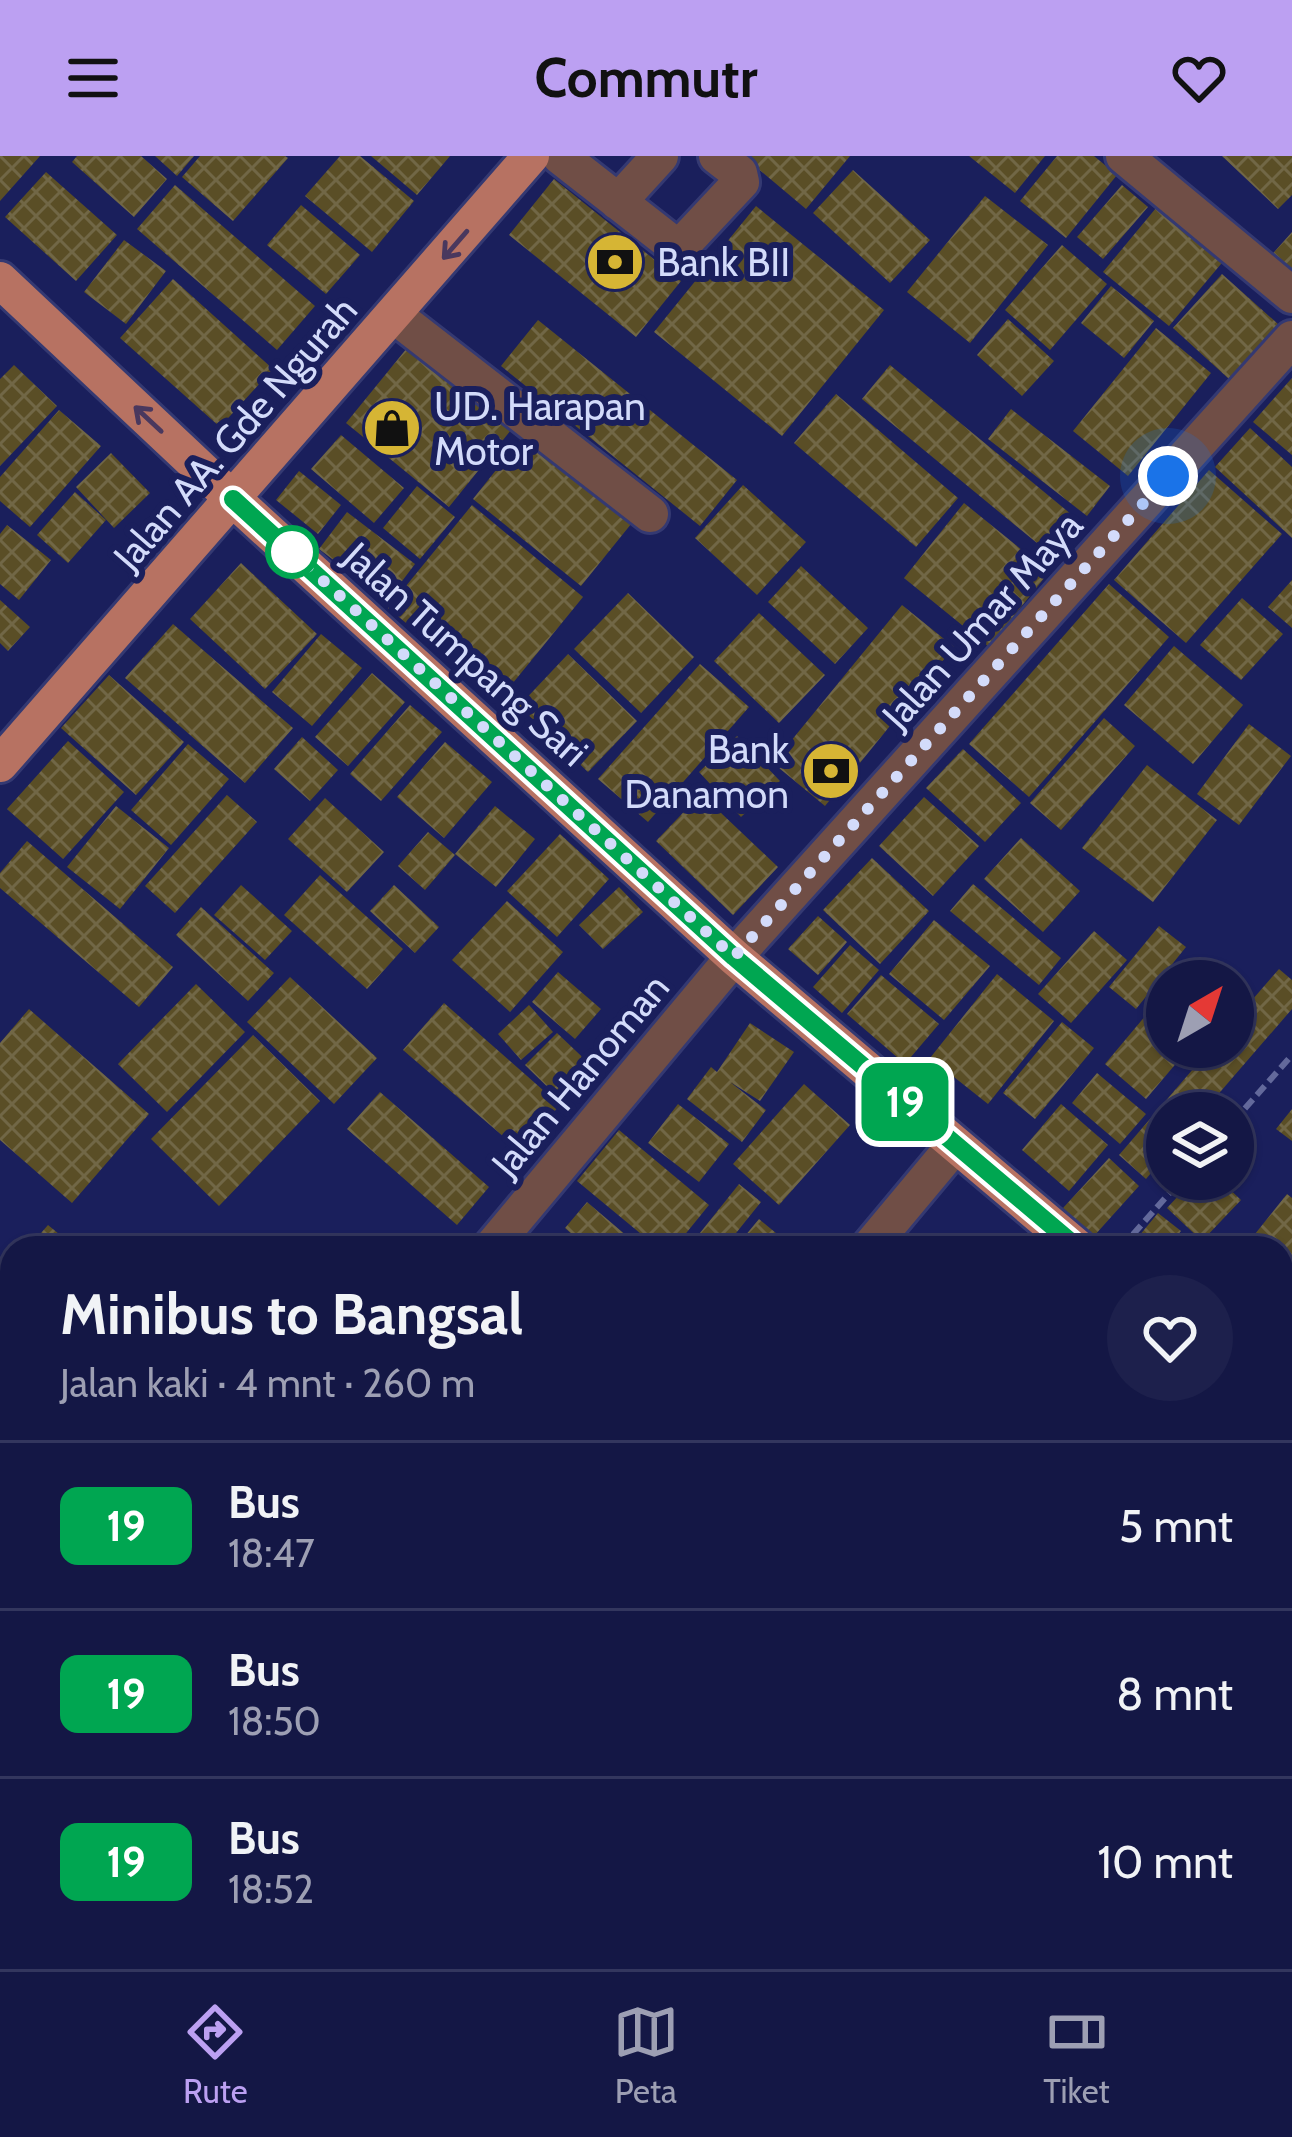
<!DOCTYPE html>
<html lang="id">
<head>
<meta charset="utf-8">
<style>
	body { margin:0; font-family:Cabin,sans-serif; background:#1d204c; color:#f1f3f6; height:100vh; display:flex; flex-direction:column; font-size:45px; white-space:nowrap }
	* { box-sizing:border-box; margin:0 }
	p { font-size:39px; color:#9d9fb3 }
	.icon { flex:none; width:66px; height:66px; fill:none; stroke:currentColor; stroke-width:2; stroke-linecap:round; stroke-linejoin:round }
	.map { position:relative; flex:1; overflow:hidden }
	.sheet { position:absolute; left:0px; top:1080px; width:1293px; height:735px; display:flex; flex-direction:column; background:#141745; border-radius:36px 36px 0 0; box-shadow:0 3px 9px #0004,0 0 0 3px #33365e }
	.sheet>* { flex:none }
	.badge { padding:0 24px; border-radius:18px; font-size:42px; line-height:78px }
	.needle { width:78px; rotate:39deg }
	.fabs { position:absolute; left:1146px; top:804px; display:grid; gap:24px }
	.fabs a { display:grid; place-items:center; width:108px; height:108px; border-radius:50%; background:#141745; box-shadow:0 3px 9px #0004,0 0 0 3px #33365e; font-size:60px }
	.you { position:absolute; width:60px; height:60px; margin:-30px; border:9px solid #fff; border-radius:50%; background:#1a73e8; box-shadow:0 0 0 18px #1a73e833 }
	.map>.badge { position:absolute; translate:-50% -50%; box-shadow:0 0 0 6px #fff }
	.round { display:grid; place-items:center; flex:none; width:126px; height:126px; border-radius:63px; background:#1d204c }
	.overview { display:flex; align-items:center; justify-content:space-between; height:204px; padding:0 60px }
	h1 { font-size:57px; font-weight:800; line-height:90px }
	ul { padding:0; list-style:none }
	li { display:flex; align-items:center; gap:36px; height:168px; padding:0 60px; border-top:3px solid #33365e }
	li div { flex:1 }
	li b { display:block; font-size:45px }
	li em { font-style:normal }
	li .badge { min-width:132px; font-weight:700; text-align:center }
	header { display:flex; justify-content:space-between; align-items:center; height:156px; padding:0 60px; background:#bca0f2; color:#111; font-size:54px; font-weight:800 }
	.tabs { display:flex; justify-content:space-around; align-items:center; height:168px; border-top:3px solid #33365e; background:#141745; font-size:33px; color:#9d9fb3 }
	.tabs a { display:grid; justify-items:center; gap:6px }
	.tabs .selected { color:#bca0f2 }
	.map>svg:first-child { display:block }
	.building { fill:url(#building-cross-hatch) }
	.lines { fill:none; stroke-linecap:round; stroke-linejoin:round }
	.minor-casing { stroke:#343972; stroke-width:42 }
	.major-casing { stroke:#343972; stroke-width:42 }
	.path { stroke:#63699b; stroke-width:6; stroke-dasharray:12 6; stroke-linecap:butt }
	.minor { stroke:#704e46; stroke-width:36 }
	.major { stroke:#b77262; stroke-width:36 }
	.oneway { stroke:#49385e }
	.line-casing { stroke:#fff; stroke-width:27 }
	.line { stroke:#00a651; stroke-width:18 }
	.walk { stroke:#d3dbfa; stroke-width:12; stroke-dasharray:0 21.6 }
	.stop-dot { fill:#fff; stroke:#00a651; stroke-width:6 }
	.labels { text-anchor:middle; stroke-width:12; stroke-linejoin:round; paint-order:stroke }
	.poi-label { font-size:39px; fill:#d3dbfa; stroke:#1a1f5c; text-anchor:start }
	.street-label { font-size:39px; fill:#d3dbfa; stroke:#1a1f5c }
</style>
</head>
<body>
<header><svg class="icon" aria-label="menu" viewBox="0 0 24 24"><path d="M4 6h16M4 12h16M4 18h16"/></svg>Commutr<svg class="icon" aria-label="heart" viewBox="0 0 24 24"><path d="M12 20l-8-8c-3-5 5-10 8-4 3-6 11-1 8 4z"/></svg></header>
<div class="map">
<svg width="1292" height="1813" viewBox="0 0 1292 1813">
	<defs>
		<pattern id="building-cross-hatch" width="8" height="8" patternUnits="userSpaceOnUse" patternTransform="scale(3)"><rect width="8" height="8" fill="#5a4e26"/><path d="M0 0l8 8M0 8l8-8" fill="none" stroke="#716746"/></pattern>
	</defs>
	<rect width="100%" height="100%" fill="#1a1f5c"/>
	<!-- building -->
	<path class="building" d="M0,0H40L0,45Z
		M77,0H141L167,23L134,61L72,6Z
		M155,0H194L177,20Z
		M200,0H285L288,2L233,65L182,21Z
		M340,0H360L414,45L372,96L305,40Z
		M371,0H450L417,39Z
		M743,0H850L806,53Z
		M969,0H1045L1015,37Z
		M1057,0H1094L1117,19L1066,82L1020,45Z
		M1222,0H1292V39L1278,53Z
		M853,14L930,84L890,127L813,57Z
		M46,16L117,79L76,125L5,61Z
		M554,23L681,125L636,181L509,79Z
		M175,29L315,150L277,194L137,73Z
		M1122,29L1148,51L1103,103L1077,81Z
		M985,40L1048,89L970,187L907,136Z
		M1161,46L1226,102L1169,170L1103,116Z
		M301,49L360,99L326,138L267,89Z
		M756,50L884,154L782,280L654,176Z
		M1292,76V126L1267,104Z
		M124,84L166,115L126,168L84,136Z
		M1062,89L1107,128L1050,194L1005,154Z
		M1222,118L1278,168L1229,223L1173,172Z
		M173,123L273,213L220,271L120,182Z
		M1111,130L1154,165L1124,202L1081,167Z
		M1008,163L1054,205L1022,240L977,199Z
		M538,164L737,324L700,370L501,210Z
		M1156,172L1211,217L1128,320L1073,275Z
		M416,181L519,264L449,351L346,267Z
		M14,209L57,250L0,310V223Z
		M890,209L1083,368L1055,402L862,243Z
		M1292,222V299L1253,266Z
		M836,238L958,342L916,391L794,287Z
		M1011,253L1110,330L1087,360L988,283Z
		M59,254L101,290L30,371L0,345V321Z
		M531,270L640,357L581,430L473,343Z
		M1250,272L1292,311V382L1215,311Z
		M341,279L404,332L374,367L311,313Z
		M111,297L150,337L114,372L76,331Z
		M1209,314L1282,378L1186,487L1114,424Z
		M299,315L341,349L318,378L276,344Z
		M743,329L806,386L757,439L695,382Z
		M417,330L455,361L420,403L383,372Z
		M75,336L106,364L68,407L37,379Z
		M964,347L1049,416L989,491L904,422Z
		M472,349L583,441L499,544L388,452Z
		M347,356L415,408L387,445L319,393Z
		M7,369L51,404L19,444L0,428V378Z
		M241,407L317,478L265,533L190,463Z
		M801,410L868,472L835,508L768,446Z
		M1292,424V472L1268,451Z
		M1109,428L1169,481L1029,641L969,588Z
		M628,437L694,501L641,557L574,493Z
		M1242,442L1283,478L1241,524L1200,489Z
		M0,444L30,471L8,495L0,487Z
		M902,449L954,491L825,650L773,607Z
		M759,457L825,519L779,567L714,505Z
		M173,468L293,572L245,627L125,522Z
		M321,478L362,512L312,570L272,536Z
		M1174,490L1243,549L1193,608L1124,549Z
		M568,498L637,565L588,616L519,550Z
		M700,508L749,551L648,666L598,623Z
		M372,517L405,546L348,610L315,581Z
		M109,519L184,586L136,639L61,572Z
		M410,549L442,576L381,645L350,618Z
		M1104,562L1135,590L1061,674L1030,647Z
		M1249,568L1291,600L1239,669L1197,638Z
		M737,580L780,625L741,661L699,616Z
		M302,581L338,614L310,645L274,613Z
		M68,585L124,636L63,703L7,653Z
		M445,586L492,626L444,682L397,641Z
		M188,588L229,623L171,689L131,654Z
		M963,593L1021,647L985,686L926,632Z
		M1147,609L1217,664L1153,746L1082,692Z
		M701,638L778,711L733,759L656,685Z
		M227,639L257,666L175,757L145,730Z
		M924,641L979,690L933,740L879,690Z
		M325,642L384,696L347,736L288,683Z
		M116,650L169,692L120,753L67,711Z
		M495,650L535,683L496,731L455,698Z
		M428,676L455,699L425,734L398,710Z
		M560,678L609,723L557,781L507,735Z
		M1021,682L1080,735L1043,776L984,723Z
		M27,685L173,811L139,851L0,732V717Z
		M872,702L929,755L880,808L823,754Z
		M320,719L403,793L367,833L284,759Z
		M973,728L1061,802L1039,829L950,755Z
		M241,729L292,775L265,804L214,759Z
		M394,729L439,771L415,797L370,755Z
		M619,731L643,756L603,793L579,769Z
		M507,745L563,796L510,856L452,804Z
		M201,751L274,817L248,845L176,779Z
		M818,760L847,786L818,819L788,793Z
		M934,764L990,810L944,864L889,818Z
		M1159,770L1186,791L1136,853L1109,831Z
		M1094,775L1127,804L1071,867L1038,838Z
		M850,789L879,814L842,857L813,831Z
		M1279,813L1292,824V853L1202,957H1167V998L1146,1023L1119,999L1212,891H1233V866Z
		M558,816L601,853L575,883L532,846Z
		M997,818L1054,865L988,948L930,902Z
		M881,819L939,868L905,908L847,858Z
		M290,821L377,902L334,948L247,866Z
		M196,828L245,876L167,956L118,908Z
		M1167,834V891H1190L1146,943L1105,908Z
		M444,847L560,949L520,995L403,894Z
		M529,849L553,876L521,904L498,878Z
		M29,853L149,958L72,1047L0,984V887Z
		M1062,866L1094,892L1035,963L1003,937Z
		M750,867L794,896L760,945L730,926L766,954L742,986L687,943L711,911L717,916Z
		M557,877L596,914L564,947L525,909Z
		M253,879L320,945L219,1050L151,983Z
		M1097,917L1146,958L1120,988L1072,947Z
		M804,928L850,969L779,1049L733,1008Z
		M380,936L489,1031L457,1069L347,973Z
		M678,948L729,988L699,1026L648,987Z
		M1061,948L1108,989L1069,1035L1022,994Z
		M1292,953V985L1276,973Z
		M619,974L709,1049L674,1092H658L577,1025Z
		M1109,1002L1139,1030L1094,1080L1063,1052Z
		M1194,1023H1219L1241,1044L1202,1085L1167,1052Z
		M739,1028L761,1046L724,1092H688Z
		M1287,1038L1292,1042V1116L1281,1107V1092H1262L1251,1083Z
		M587,1046L641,1092H588L565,1072Z
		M1158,1057L1181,1075L1168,1092H1129Z
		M759,1063L794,1092H735Z
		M48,1069L76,1092H28Z
		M0,1123L12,1133V1219L0,1209Z
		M1292,1139V1184L1281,1175V1152Z
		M1281,1182L1292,1191V1247L1281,1238Z
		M12,1232V1293L0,1282V1244Z
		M1284,1312L1292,1319V1392L1281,1383V1317Z
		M1281,1392L1292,1402V1442L1281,1455Z
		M1288,1485L1292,1489V1529L1281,1519V1493Z
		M1281,1532L1292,1542V1584L1281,1574Z
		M1281,1588L1292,1596V1618L1281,1632Z
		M12,1693V1767L0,1757V1707Z
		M1281,1710L1292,1720V1785L1281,1797Z
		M307,1803H332L346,1813H299Z
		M455,1803H511L521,1813H445Z
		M667,1803H692L703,1813H658Z
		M704,1803H752L741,1813H713Z"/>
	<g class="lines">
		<!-- minor casing -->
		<g class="minor-casing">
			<path id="minor" d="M560,0L675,90L683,88L741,26L739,17L717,0
				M1124,0L1292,139
				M618,46L660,0
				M394,159L650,358
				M491,1092L734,801L1292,183
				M869,1092L955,989
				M1281,1652L1292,1638
				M0,1663L12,1649
				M0,1796L19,1813
				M256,1813L264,1803
				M626,1813L635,1803
				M1148,1813L1156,1803"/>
		</g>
		<!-- major casing -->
		<g class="major-casing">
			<path id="major" d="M0,124L233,343L734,801L1078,1092
				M0,608L531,0
				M1281,1260L1292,1269"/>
		</g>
		<!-- path -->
		<path class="path" d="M1233,966L1292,899
			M1121,1092L1182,1023"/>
		<!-- minor -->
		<use href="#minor" class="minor"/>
		<!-- major -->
		<use href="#major" class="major"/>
	</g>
	<!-- one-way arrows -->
	<defs><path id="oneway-shaft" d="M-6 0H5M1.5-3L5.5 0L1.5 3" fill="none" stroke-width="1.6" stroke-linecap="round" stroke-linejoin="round" transform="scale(3)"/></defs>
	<g class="oneway">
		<use href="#oneway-shaft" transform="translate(455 89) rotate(131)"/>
		<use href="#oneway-shaft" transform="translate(148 263) rotate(-137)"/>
	</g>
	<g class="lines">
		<!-- line casing -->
		<g class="line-casing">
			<path id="line" d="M233,343L734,801L1078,1092"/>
		</g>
		<!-- line -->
		<use href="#line" class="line"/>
		<!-- walk -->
		<path class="walk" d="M292,396L734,801L1168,320"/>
	</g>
	<!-- icons -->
	<defs>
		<g id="bank-disc" transform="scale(3)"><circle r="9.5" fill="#d6b534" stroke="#1a1f5c"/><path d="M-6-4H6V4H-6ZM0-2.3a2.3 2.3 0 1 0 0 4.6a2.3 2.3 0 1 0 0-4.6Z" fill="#111"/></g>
		<g id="shop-disc" transform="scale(3)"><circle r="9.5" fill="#d6b534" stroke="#1a1f5c"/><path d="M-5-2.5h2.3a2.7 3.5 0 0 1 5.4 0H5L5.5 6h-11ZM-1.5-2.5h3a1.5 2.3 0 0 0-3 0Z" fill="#111"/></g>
	</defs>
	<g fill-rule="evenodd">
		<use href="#bank-disc" x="615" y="106"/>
		<use href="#shop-disc" x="392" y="272"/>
		<use href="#bank-disc" x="831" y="615"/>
	</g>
	<!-- markers -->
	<circle class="stop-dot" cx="292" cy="396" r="24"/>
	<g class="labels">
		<!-- poi labels -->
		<g class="poi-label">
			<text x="657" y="120">Bank BII</text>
			<text x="434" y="264">UD. Harapan<tspan x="434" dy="45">Motor</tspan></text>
			<text x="789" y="607" text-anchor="end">Bank<tspan x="789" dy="45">Danamon</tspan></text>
		</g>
		<!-- street labels -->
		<g class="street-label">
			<text transform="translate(235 277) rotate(-49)" y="14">Jalan AA. Gde Ngurah</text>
			<text transform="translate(982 464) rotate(-48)" y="14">Jalan Umar Maya</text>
			<text transform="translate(466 498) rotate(42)" y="14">Jalan Tumpang Sari</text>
			<text transform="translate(580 919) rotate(-50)" y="14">Jalan Hanoman</text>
		</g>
	</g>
</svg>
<div class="fabs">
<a><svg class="needle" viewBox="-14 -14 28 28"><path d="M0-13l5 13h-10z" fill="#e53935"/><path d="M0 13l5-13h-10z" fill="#9d9fb3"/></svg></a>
<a><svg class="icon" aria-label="layers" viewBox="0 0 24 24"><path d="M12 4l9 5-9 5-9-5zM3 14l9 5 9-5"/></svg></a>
</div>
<div class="you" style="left:1168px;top:320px"></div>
<b class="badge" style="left:905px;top:946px;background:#00a651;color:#fff">19</b>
<section class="sheet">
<div class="overview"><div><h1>Minibus to Bangsal</h1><p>Jalan kaki · 4 mnt · 260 m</p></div><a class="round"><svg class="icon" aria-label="heart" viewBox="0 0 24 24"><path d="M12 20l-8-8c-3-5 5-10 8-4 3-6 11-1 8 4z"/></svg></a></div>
<ul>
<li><span class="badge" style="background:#00a651;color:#fff">19</span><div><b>Bus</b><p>18:47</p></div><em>5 mnt</em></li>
<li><span class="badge" style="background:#00a651;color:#fff">19</span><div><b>Bus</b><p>18:50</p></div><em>8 mnt</em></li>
<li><span class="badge" style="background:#00a651;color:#fff">19</span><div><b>Bus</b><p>18:52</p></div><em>10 mnt</em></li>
</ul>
</section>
</div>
<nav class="tabs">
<a class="selected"><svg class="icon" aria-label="directions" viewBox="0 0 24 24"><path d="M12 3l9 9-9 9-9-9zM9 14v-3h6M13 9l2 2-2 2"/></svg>Rute</a>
<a><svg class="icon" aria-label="map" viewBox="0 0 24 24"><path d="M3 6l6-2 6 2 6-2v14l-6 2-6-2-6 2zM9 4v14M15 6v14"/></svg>Peta</a>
<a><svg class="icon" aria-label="tickets" viewBox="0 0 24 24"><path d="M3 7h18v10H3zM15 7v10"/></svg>Tiket</a>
</nav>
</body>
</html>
